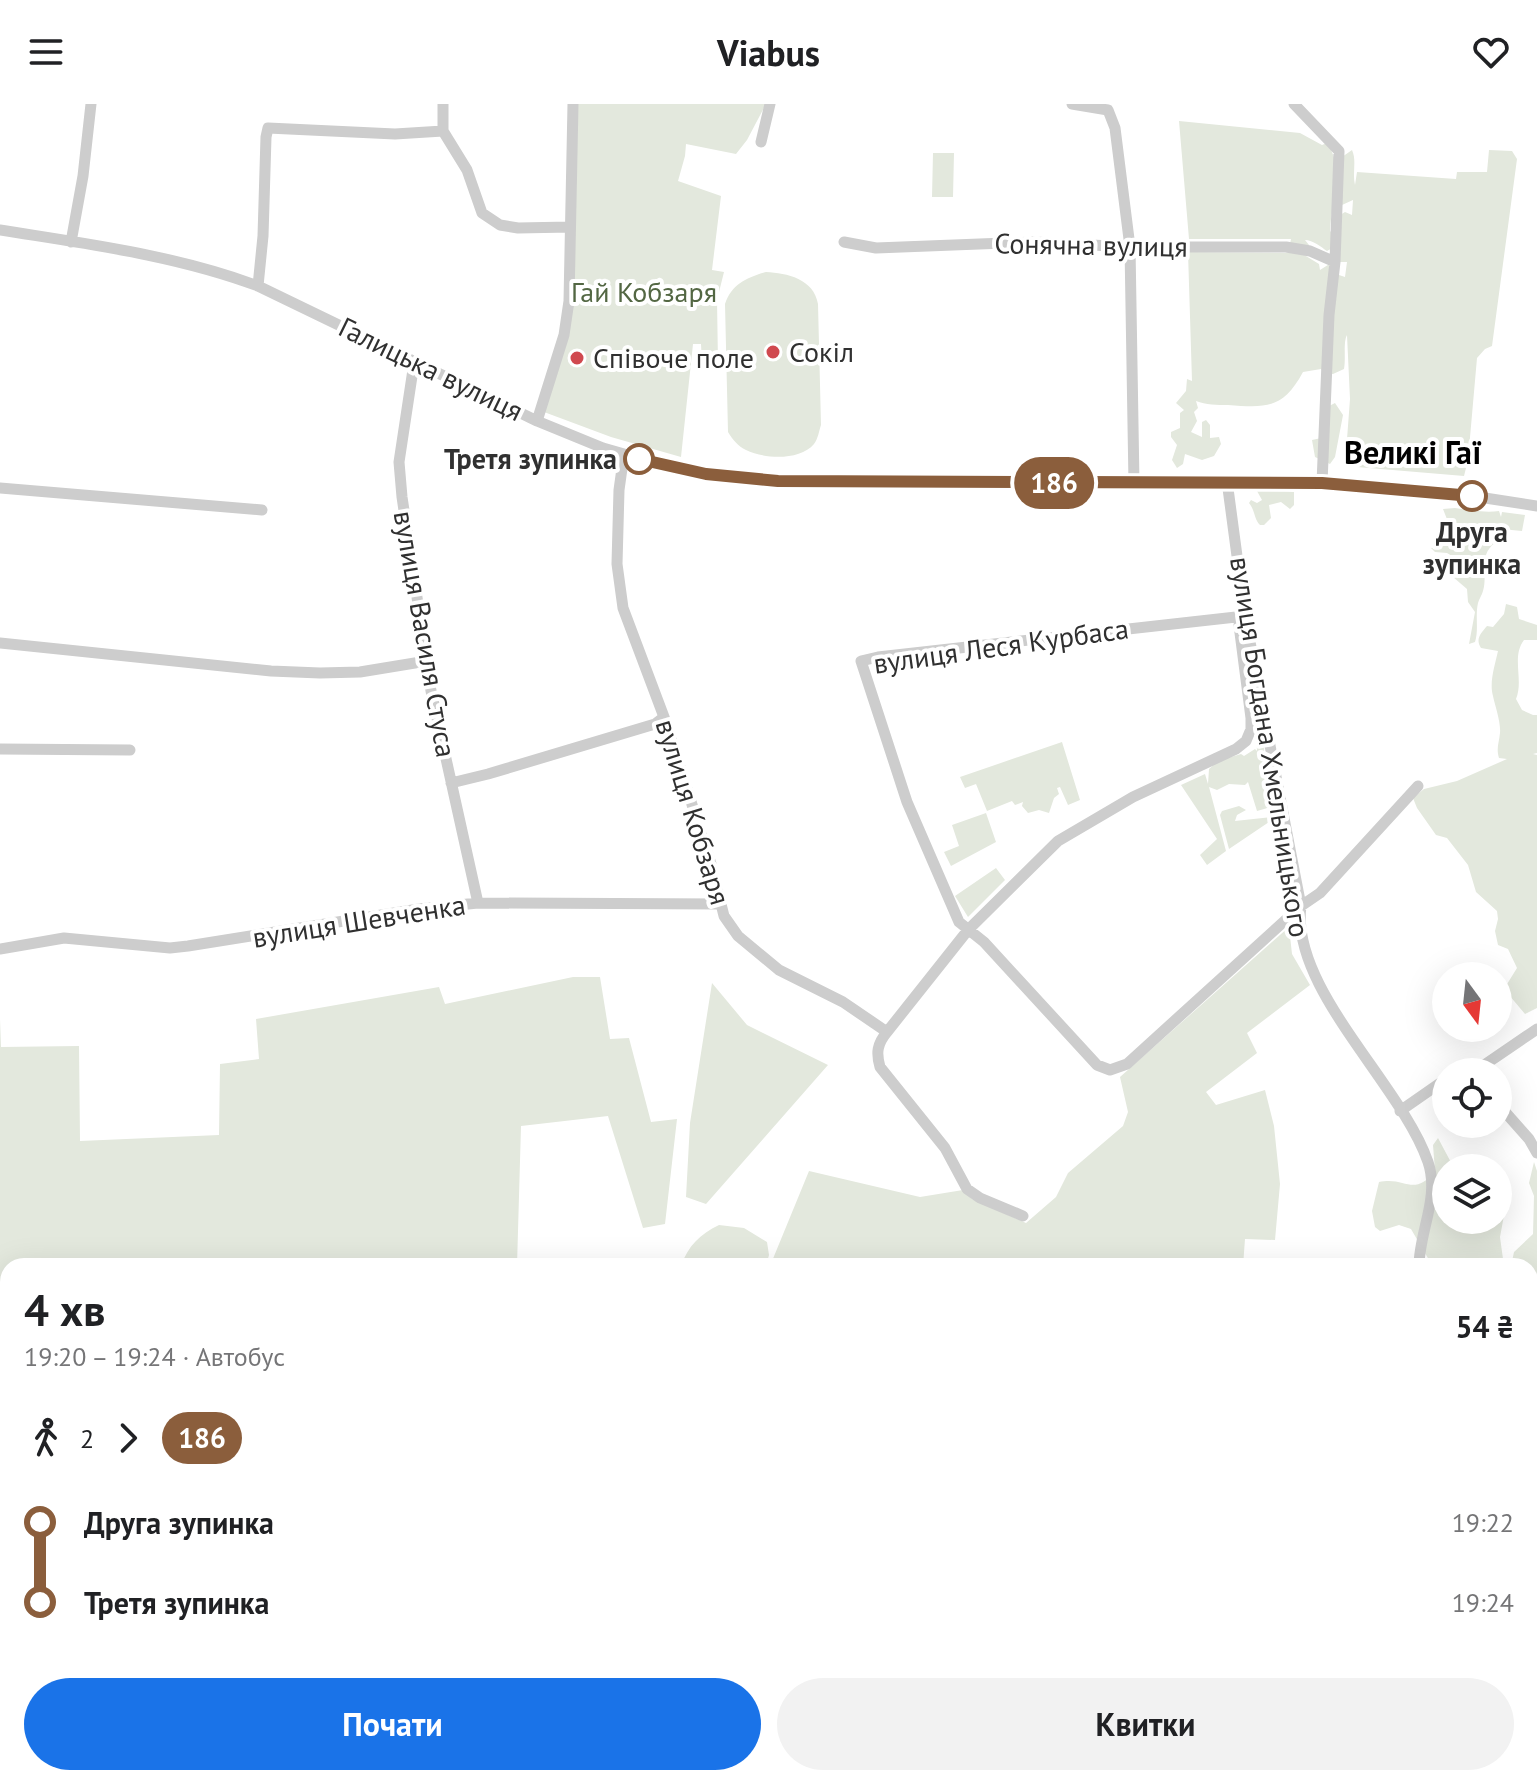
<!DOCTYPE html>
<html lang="uk">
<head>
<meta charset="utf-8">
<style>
	body { margin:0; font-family:"PT Sans",sans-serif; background:#f2f2f2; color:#202124; height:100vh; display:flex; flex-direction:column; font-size:30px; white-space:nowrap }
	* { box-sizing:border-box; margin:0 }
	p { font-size:26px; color:#757577 }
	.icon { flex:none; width:44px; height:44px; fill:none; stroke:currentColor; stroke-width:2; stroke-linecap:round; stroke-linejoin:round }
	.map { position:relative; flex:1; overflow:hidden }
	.sheet { position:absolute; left:0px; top:1154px; width:1538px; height:528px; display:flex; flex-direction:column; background:#fff; border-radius:24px 24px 0 0; box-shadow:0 8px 32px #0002 }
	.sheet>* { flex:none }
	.badge { padding:0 16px; border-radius:26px; font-size:28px; line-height:52px }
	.needle { width:52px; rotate:165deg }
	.fabs { position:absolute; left:1432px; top:858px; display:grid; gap:16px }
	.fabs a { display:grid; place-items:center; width:80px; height:80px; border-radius:50%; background:#fff; box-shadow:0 8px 32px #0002; font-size:40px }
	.map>.badge { position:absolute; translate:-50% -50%; box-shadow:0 0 0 4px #fff }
	.legs { display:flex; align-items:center; gap:12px; height:88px; padding:0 24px; font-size:26px }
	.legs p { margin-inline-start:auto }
	.summary { display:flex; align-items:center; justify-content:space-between; height:136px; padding:0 24px }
	h1 { font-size:44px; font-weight:700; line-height:60px }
	.button { display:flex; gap:16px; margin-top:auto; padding:16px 24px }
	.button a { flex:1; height:92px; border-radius:48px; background:#1a73e8; color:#fff; font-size:32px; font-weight:700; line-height:92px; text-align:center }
	.button a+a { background:#f2f2f2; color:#202124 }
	ul { padding:0 24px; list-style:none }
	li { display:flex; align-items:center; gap:28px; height:80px; font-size:30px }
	li i { display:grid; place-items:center; width:12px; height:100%; margin:0 10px; background:currentColor }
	li i::after { content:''; width:20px; height:20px; margin:-10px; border:6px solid; border-radius:50%; background:#fff }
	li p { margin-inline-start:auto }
	li:first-child i { background:linear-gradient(#0000 50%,currentColor 0) }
	li:last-child i { background:linear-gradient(currentColor 50%,#0000 0) }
	header { display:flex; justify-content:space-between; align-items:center; height:104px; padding:0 24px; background:#fff; font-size:36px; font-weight:700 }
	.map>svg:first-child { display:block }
	.green { fill:#e3e8dd }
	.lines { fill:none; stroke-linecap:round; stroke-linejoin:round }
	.stream { stroke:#cfdee9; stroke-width:2 }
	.minor { stroke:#cdcdcd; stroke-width:11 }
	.rail { stroke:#858585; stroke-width:2; stroke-dasharray:8 6; stroke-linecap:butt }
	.line-1-casing { stroke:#fff; stroke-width:18 }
	.line-1 { stroke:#8b5e3c; stroke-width:12 }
	.poi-dot { fill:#d0494f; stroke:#fff; stroke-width:3 }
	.stop-1-dot { fill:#fff; stroke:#8b5e3c; stroke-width:4 }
	.labels { text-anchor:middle; stroke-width:8; stroke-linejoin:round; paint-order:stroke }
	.street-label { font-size:28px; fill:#303030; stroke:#fff }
	.park-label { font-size:28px; fill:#536743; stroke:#fff }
	.poi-label { font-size:28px; fill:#303030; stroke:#fff; text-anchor:start }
	.stop-label { font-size:28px; font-weight:bold; fill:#303030; stroke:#fff; text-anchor:end }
	.quarter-label { font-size:32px; font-weight:bold; fill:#000; stroke:#fff }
</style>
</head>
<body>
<header><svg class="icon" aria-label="menu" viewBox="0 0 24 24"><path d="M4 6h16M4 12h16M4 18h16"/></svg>Viabus<svg class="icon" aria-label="heart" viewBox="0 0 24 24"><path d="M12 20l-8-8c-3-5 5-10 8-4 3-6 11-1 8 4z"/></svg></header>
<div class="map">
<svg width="1537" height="1682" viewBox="0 0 1537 1682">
	<rect width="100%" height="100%" fill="#fff"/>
	<!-- green -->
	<path class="green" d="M576,0H766L747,36L736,50L686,40L685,52L678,77L721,92L712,166L724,168L717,196L718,260H702L701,240H693L681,353L611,333L544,308L568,232Z
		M1179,17L1300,29L1322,41L1327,39C1345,64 1331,98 1330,127L1334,131V143L1327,147C1321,143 1313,136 1305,136L1309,141L1308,144L1290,140L1291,135H1189Z
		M1352,46C1357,57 1352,69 1355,81L1357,68L1456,75L1457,68H1487L1489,46L1512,47L1517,55L1492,242L1485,245L1477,254L1468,356L1464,372L1345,362L1350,295L1347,231C1343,238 1346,255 1344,265L1333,270L1323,269L1321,265L1303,268C1283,305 1266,304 1228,301C1217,301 1206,301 1196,297L1198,304L1194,308L1197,317L1191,328L1202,333V318L1206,316L1210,321V334L1219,333L1221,340L1214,352L1202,356L1185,350L1183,360L1177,364L1172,356L1177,341L1171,333V328L1180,324V309L1184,306L1176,299L1186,287L1187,275L1192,277L1188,148L1301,149L1319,160L1320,166L1331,159L1339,171L1345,173L1347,158H1337V113L1345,108L1352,111L1353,96L1342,101V53Z
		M933,49H954L953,93H932Z
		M766,168C787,169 814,175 818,200L821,321C819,327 818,335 814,340C800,357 764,355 746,346C738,342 733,336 728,328L725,200C732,180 746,174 766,168Z
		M1335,299L1343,311L1335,353L1330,360L1315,353L1312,336L1326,333L1329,302Z
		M1261,383L1294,388V401L1290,405L1281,398L1269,401L1271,414L1264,421H1260C1254,415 1255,406 1249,399L1251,396L1257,399L1262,396L1257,387Z
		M1455,404C1469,406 1485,409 1499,407L1501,413L1502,408L1525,411L1522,427L1501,425V419L1497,422L1495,439C1478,451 1488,471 1483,487C1482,491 1479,495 1478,499C1475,512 1479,526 1475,538L1469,540L1475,508L1468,498L1467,485L1453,473L1452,452L1447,449L1435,448L1431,444L1450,441V423L1443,405Z
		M1506,500L1517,503L1519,515L1537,521V536H1524C1511,553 1524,576 1516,595L1522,606L1533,611H1537V649L1533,650L1537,651V904L1525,910L1504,885L1517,864L1508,845L1498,841L1495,827L1498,815L1497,807L1476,788L1468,761L1447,734L1436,731L1417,704L1413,694L1424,685L1457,677L1507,655L1499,654C1496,644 1499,639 1500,629C1501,618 1495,602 1493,592C1489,578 1495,561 1498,547L1481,544C1475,535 1481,529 1487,522L1493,523L1504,510Z
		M1255,604H1257L1265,633L1264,648L1270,659L1271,678L1278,694V712H1271V703L1257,707L1248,678L1245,681L1229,680L1217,686L1209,683L1226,747L1207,761L1200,751L1217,735L1181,681L1205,670L1208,680L1209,665L1218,657L1241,650L1244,652L1255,645L1257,647Z
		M1062,638L1080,696L1068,701L1060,683L1057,684L1059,690L1054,694L1049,709L1039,706L1028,709L1022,702L1023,698L1015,701L1012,697L987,707L976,680L965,684L960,673Z
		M1239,702L1246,706L1237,711L1235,717L1272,713V716L1229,745L1220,711L1222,707Z
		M986,709L996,738L951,762L944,748L959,742L952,721Z
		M996,764L1005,776L968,813L955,792Z
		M1289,823L1292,850L1310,881L1247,929L1257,949L1206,988L1216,1001L1265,986L1274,1022L1280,1080L1275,1136L1245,1135L1243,1162H770L809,1067L920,1093L963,1086L972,1095L1026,1119L1056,1093L1068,1069L1123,1022L1128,1008L1120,973Z
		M573,873H600L610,935L629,934L651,1018L677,1015L665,1120L643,1124L608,1012L521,1022L517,1162H8V1326H0V915L1,943L79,942L80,1037L219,1031L220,960L259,955L256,915L439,883L445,900Z
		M712,879L747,921L828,961L706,1100L686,1093L690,1019Z
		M1438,1034L1454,1064H1446V1116H1498V1090L1505,1106L1500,1133L1503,1155L1497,1162H1480L1466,1156H1429L1411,1125L1399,1121L1380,1127L1375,1123L1372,1107L1379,1078C1406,1072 1413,1094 1435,1067L1433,1041Z
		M1534,1058L1537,1067V1168L1530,1188V1162H1511L1514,1148L1533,1130L1534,1092L1529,1079Z
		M719,1121L744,1124L767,1138L769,1151L766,1162H681C688,1142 700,1130 719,1121Z
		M1537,1183V1376L1530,1372V1304L1535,1307L1530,1294V1192Z"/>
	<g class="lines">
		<!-- stream -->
		<path class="stream" d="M0,1505L8,1504
			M1530,1540L1535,1502
			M185,1674L193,1682
			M1121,1674L1145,1682
			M733,1682L760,1675"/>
		<!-- minor -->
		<path class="minor" d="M443,0V27L467,66L482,109L500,121L518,124L570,123
			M1072,0L1108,6L1115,24L1130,143L1134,379
			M1294,0L1339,47L1335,158L1329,211L1322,379
			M761,38L770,0
			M0,126C87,140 175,151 258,182L537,317L603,344L680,366L778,377L1322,379L1472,392L1537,402
			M71,138L83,72L91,0
			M844,138L876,144L1034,138L1130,143H1286L1310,147L1335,158
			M258,182L263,132L266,33L268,24L395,30L443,27
			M414,259L399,358L402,393L431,587L478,799
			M537,317L564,231L569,197L573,0
			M624,350L619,386L617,460L623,504L664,613L711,760L724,812L738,832L779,866L843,898L887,928C877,940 876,949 880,963L945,1044L967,1085L980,1094L1023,1112
			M1227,377L1245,512L1301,802C1290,884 1401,980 1428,1058C1440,1093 1419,1128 1419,1162
			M0,384L262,406
			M1245,512L878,553L861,557L907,698L959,818L984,838L1097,961L1110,966L1127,960L1301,802L1320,789L1418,682
			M0,539L271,567L320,569L360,568L427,557
			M0,645L130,646
			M451,679L488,670L655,620L664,613
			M0,845L64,834L170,844L188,842L419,805L478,799L721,800
			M887,928L968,826L1058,737L1133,693L1236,645L1246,637L1251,625V614L1239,521L1245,512
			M1454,968H1469
			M1474,968L1537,925
			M1498,1000L1529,1035L1537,1049
			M1400,1007L1446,975
			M1530,1386H1537
			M1530,1500L1537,1445
			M1518,1682L1519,1674"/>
		<!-- rail -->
		<path class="rail" d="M0,1356H8
			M1530,1403H1537"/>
	</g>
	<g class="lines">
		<!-- line-1 casing -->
		<g class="line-1-casing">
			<path id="line-1" d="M639,355L706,370L778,377L1322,379L1472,392"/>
		</g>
		<!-- line-1 -->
		<use href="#line-1" class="line-1"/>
	</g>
	<!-- markers -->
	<g class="poi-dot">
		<circle cx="773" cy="248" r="8"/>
		<circle cx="577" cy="254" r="8"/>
	</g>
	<g class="stop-1-dot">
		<circle cx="639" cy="355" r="14"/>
		<circle cx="1472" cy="392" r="14"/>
	</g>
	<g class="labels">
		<!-- street labels -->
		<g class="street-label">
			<text transform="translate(1091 141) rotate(1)" y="10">Сонячна вулиця</text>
			<text transform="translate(431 265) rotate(26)" y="10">Галицька вулиця</text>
			<text transform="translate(425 530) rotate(80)" y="10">вулиця Василя Стуса</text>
			<text transform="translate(1001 542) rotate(-8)" y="10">вулиця Леся Курбаса</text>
			<text transform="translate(1270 643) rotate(81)" y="10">вулиця Богдана Хмельницького</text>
			<text transform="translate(693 708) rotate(73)" y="10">вулиця Кобзаря</text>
			<text transform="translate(359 817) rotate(-9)" y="10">вулиця Шевченка</text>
		</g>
		<!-- park labels -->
		<g class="park-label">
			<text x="644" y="198">Гай Кобзаря</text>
		</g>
		<!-- poi labels -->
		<g class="poi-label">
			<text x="789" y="258">Сокіл</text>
			<text x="593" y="264">Співоче поле</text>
		</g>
		<!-- stop labels -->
		<g class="stop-label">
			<text x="617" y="365">Третя зупинка</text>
			<text x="1472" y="438" text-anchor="middle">Друга<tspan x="1472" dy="32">зупинка</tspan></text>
		</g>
		<!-- quarter labels -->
		<g class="quarter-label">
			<text x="1413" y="360">Великі Гаї</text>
		</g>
	</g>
</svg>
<div class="fabs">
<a><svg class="needle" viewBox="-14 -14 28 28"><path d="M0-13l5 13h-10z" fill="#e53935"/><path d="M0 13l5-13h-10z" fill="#757577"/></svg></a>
<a><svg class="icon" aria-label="locate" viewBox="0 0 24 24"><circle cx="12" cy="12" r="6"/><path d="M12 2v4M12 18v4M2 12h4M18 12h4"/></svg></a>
<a><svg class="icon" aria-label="layers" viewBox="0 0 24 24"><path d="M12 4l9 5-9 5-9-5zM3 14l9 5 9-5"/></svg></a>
</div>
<b class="badge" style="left:1054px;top:379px;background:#8b5e3c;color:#fff">186</b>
<section class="sheet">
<div class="summary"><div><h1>4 хв</h1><p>19:20 – 19:24 · Автобус</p></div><b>54 ₴</b></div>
<div class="legs"><svg class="icon" aria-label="walk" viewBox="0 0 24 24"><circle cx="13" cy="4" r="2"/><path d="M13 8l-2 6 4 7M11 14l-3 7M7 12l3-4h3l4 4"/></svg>2<svg class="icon" aria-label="forward" viewBox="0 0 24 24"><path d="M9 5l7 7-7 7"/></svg><b class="badge" style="background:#8b5e3c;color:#fff">186</b></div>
<ul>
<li><i style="color:#8b5e3c"></i><b>Друга зупинка</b><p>19:22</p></li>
<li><i style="color:#8b5e3c"></i><b>Третя зупинка</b><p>19:24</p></li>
</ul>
<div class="button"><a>Почати</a><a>Квитки</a></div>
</section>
</div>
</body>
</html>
